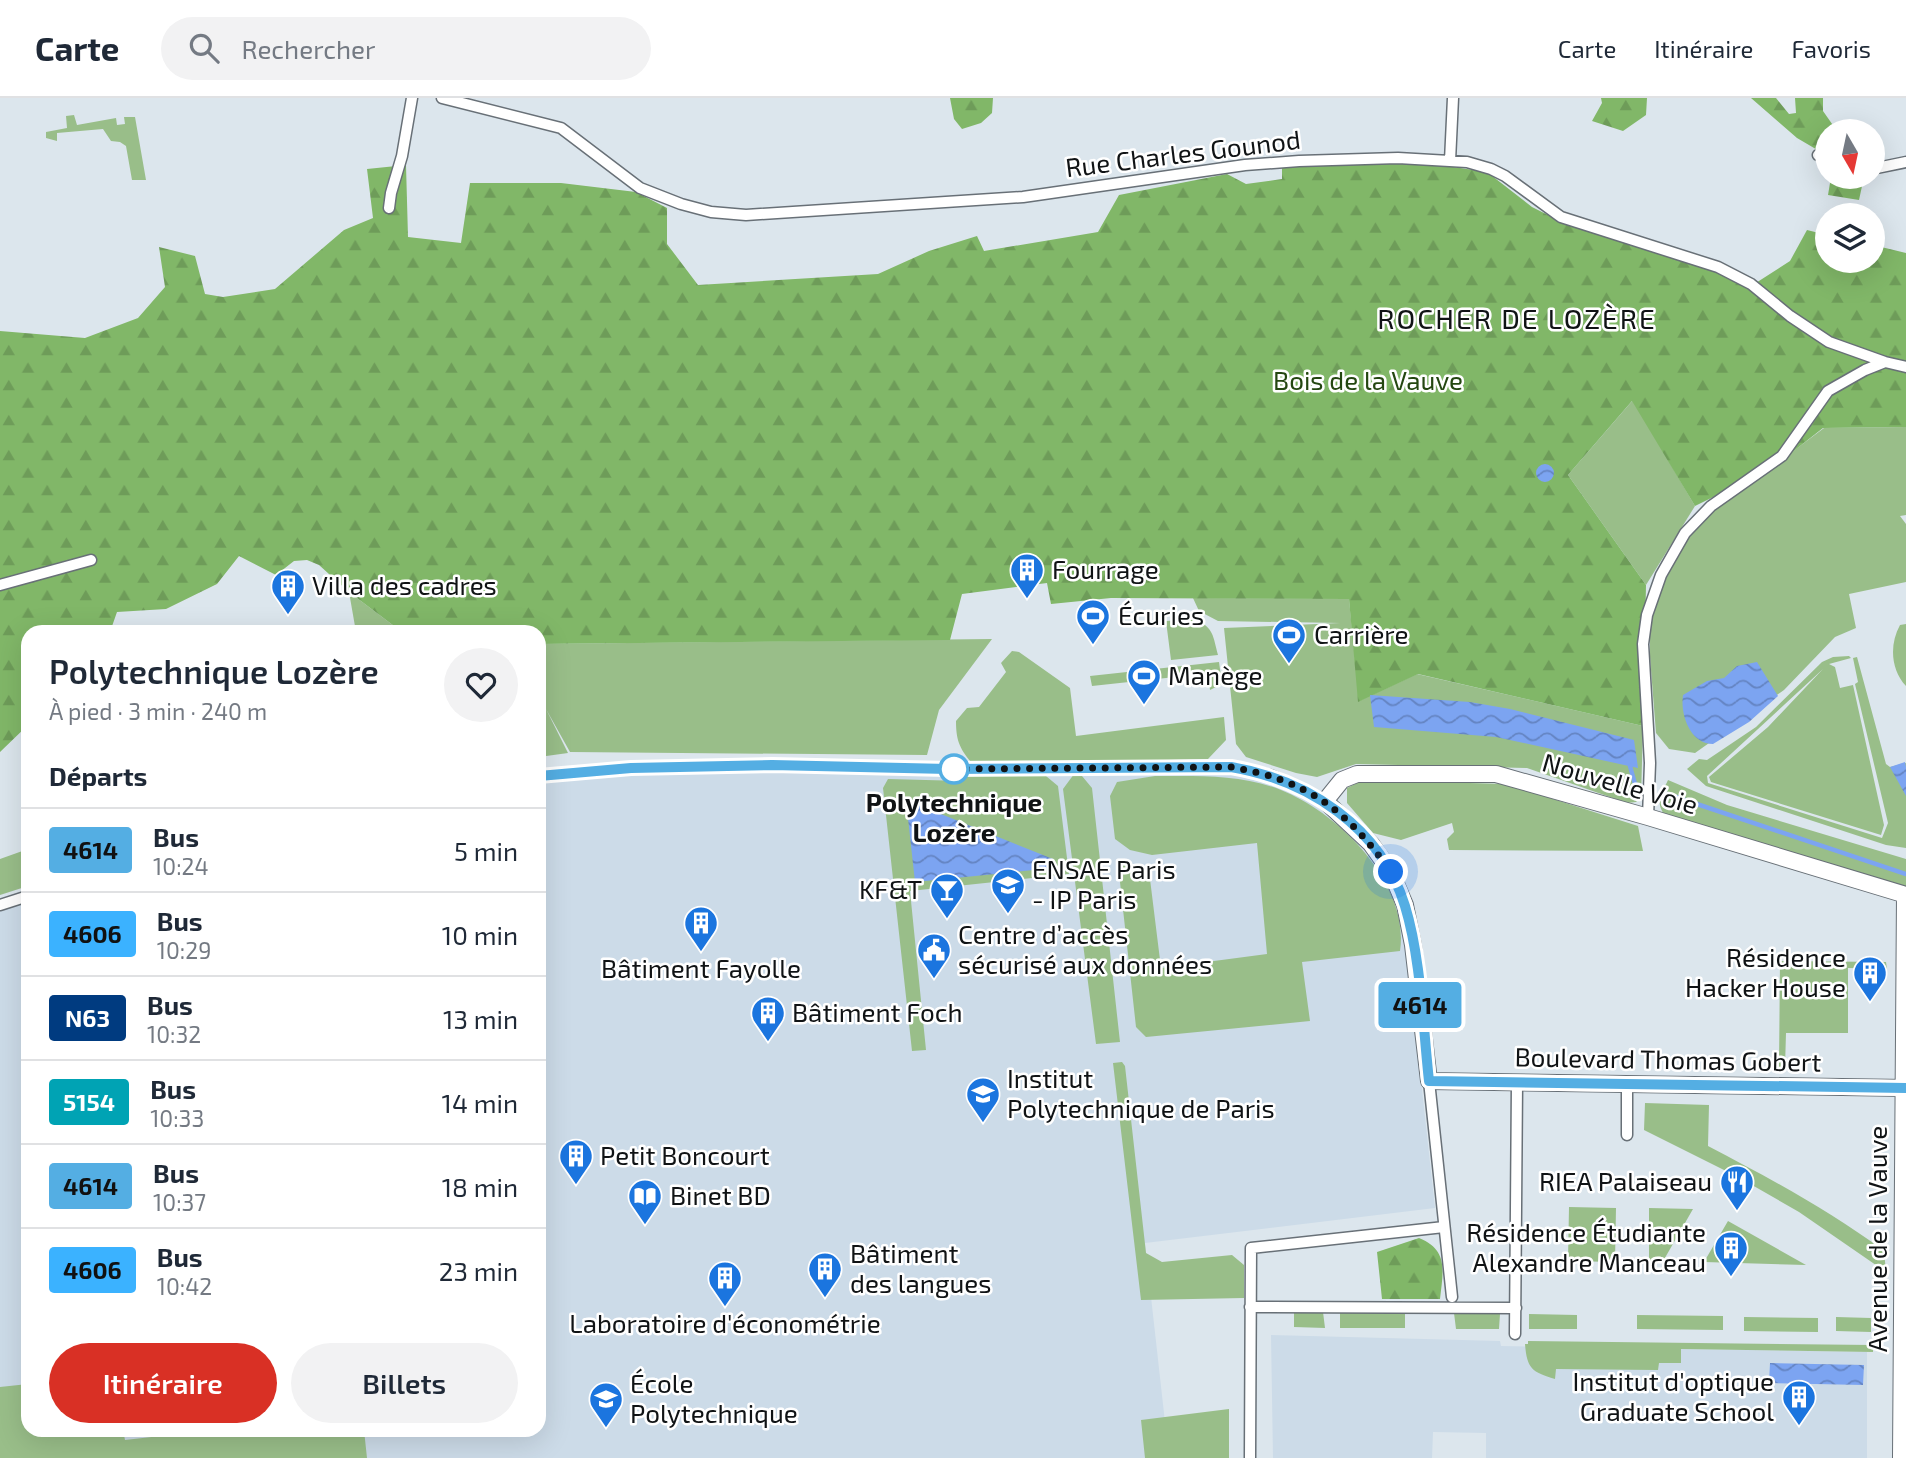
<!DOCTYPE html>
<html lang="fr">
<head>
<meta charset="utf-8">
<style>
	body { margin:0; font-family:"Exo 2",sans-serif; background:#f2f2f3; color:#1f2937; height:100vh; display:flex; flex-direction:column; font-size:26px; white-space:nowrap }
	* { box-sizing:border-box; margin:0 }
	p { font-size:23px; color:#747a83 }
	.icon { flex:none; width:38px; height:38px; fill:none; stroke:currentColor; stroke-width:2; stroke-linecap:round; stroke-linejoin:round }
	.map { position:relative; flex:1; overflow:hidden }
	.side { position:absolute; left:21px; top:527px; width:525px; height:812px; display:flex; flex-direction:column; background:#fff; border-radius:21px; box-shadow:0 7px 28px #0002 }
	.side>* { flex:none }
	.badge { padding:0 14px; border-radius:5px; font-size:24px; line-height:46px }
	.needle { width:46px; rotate:171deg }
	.buttons { position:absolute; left:1815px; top:21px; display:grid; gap:14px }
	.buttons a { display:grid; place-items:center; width:70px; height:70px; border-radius:50%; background:#fff; box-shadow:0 7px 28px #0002; font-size:35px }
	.you { position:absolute; width:35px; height:35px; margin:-18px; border:5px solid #fff; border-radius:50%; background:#1a73e8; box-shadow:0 0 0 10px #1a73e833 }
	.map>.badge { position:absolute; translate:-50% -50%; box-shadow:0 0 0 4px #fff }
	h2 { padding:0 28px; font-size:26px; line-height:63px }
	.round { display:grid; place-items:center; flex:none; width:74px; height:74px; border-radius:37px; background:#f2f2f3 }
	.headline { display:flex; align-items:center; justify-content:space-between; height:119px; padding:0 28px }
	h1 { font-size:33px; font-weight:600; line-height:52px }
	.action { display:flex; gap:14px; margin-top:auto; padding:14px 28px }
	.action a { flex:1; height:80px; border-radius:42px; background:#d93025; color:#fff; font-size:28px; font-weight:600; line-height:80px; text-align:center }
	.action a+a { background:#f2f2f3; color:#1f2937 }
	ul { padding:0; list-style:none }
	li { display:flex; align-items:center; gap:21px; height:84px; padding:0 28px; border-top:2px solid #e0e1e3 }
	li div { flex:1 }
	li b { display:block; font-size:26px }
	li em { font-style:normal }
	li .badge { min-width:77px; font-weight:700; text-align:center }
	header { display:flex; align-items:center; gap:42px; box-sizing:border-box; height:98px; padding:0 35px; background:#fff; border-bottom:2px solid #e0e1e3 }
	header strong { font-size:33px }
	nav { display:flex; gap:38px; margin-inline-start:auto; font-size:24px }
	.search { width:490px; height:63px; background:#f2f2f3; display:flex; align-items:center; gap:18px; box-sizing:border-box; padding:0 24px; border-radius:38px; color:#747a83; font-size:26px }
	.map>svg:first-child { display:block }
	.built { fill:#ccdbe8 }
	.green { fill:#99be89 }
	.forest { fill:url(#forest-firs) }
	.water { fill:url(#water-waves) }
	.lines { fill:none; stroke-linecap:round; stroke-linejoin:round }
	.stream { stroke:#7ca4f1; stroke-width:4.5 }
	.street-casing { stroke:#687077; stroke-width:13 }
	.secondary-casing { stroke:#687077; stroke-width:18 }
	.street { stroke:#fff; stroke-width:10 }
	.secondary { stroke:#fff; stroke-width:16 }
	.line-casing { stroke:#fff; stroke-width:16 }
	.line { stroke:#54aee3; stroke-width:10 }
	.walk { stroke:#101315; stroke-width:7; stroke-dasharray:0 12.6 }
	.stop-dot { fill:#fff; stroke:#54aee3; stroke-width:3.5 }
	.labels { text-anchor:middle; stroke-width:5; stroke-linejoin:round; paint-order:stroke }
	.street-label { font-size:26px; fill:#101315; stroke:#fff }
	.park-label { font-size:26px; fill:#244711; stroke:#fff }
	.poi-label { font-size:26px; fill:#101315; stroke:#fff; text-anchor:start }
	.stop-label { font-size:26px; font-weight:bold; fill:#101315; stroke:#fff }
	.neighbourhood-label { font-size:28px; letter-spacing:2px; fill:#101315; stroke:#fff }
</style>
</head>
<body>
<header>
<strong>Carte</strong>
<div class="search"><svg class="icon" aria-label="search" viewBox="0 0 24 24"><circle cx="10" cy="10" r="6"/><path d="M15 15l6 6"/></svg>Rechercher</div>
<nav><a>Carte</a><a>Itinéraire</a><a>Favoris</a></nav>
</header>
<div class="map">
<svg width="1906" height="1360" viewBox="0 0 1906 1360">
	<defs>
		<pattern id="forest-firs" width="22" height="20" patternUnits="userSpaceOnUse" patternTransform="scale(1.75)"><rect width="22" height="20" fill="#81b768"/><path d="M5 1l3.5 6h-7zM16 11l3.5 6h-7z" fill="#6e9c59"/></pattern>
		<pattern id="water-waves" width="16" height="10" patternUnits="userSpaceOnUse" patternTransform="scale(1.75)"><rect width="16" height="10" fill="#7ca4f1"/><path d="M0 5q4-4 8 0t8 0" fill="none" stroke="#6484c2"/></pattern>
	</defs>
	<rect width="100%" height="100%" fill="#dce6ed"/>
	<!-- built -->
	<path class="built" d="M761,672L1060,678L1230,676L1281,689L1304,700L1349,734L1377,767L1390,790L1400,813L1406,846L1435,1110L1145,1145L1169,1360H0V813L28,804V1332H539V684L623,676Z
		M1271,1237L1500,1243L1501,1248L1867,1254V1360H1486V1335L1433,1334L1432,1360H1273Z"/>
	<!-- green -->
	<path class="green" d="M74,17L77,27L116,20L117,27L125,26L124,19H135L146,82H132L126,48L120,44L111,43L103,31L57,35V43L46,40V34L67,30L66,18Z
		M1633,302L1695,408L1646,487L1568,377Z
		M1906,329V417L1900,418L1906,426V484L1849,496L1856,530L1835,539L1784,592L1695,655L1669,651L1656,635L1650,559V527L1662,488L1689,438L1715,412L1824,330Z
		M349,494L402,534H356Z
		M1193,500L1349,501L1359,603L1417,576L1643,628L1641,699L1636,704L1627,705L1527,670L1356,666L1317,679L1296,675L1246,659L1236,646L1224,530L1340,525L1218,523L1199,513Z
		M1195,521C1214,530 1213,538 1218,557L1171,562L1166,523Z
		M1906,526V588C1891,572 1889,547 1900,527Z
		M992,541L939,612L927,657L570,654L546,611L568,655L539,659V546Z
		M1012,553L1019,554L1070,590L1076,638L1224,619L1226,642L1208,661L1091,664H971C959,650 956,641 956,623L967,610L979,609L1006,574L1001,565Z
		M1849,558L1851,560L1829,566L1835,569L1840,590L1853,587L1884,727L1881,737L1711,684L1709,679L1768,629L1823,571L1707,678L1708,685L1882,740L1888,725L1855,586L1858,584L1853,560L1857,559L1886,666L1890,669L1906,665V750L1886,747L1706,688L1687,671L1699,661L1707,662L1756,629L1822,564L1833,559Z
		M1219,564L1222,586L1210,592L1208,578H1204L1203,576L1092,588L1090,578Z
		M1077,672L1092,690L1120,944L1096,946L1063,691Z
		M986,677L1046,678L1058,688L1069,776L910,793L926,952L912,953L883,690L888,681L963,683L964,678Z
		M1155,678C1197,678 1241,676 1281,692C1339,715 1410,786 1400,853L1302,864L1310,923L1146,939L1136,929L1118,766L1149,773L1161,870L1267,856L1257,745L1152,757L1130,752L1115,741L1110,698L1117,684Z
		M1363,682L1506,686L1638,728L1643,753L1449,752L1447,741L1454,734L1452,725L1401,742L1373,735L1347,705V690Z
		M1668,682L1727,707L1906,761V792L1667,719C1654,706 1661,697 1668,682Z
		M28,751V788L0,797V761Z
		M1780,863L1886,864L1887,871L1848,870V935H1786L1785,969H1779Z
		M1122,964L1125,968L1146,1155L1162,1164L1232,1157L1244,1167V1200L1141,1202L1113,965Z
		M1645,1005L1709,1007L1708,1048C1769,1080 1829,1112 1884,1153L1886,1174L1799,1114L1738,1079L1644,1032Z
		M1569,1109L1616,1110L1615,1164L1568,1163Z
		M1649,1110L1693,1111L1662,1165H1649Z
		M1728,1123L1806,1167L1704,1164Z
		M1294,1213L1323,1214L1325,1230L1294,1229Z
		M1340,1214L1405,1215V1230H1340Z
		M1454,1215L1500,1216L1499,1231H1456Z
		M1529,1216L1577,1217V1231H1529Z
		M1637,1217L1723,1218V1232L1637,1231Z
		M1744,1219L1818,1220V1234L1744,1233Z
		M1836,1219L1871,1220V1234L1836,1233Z
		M1528,1243L1873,1247V1254L1681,1251V1265H1659L1658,1272L1556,1271L1555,1281C1532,1274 1527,1271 1525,1246H1528Z
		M28,1286V1332H123L125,1342L213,1332H250L252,1338L304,1332H364L367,1360H0V1289Z
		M1229,1311V1360H1145L1141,1322Z"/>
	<!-- forest -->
	<path class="forest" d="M950,0H993L992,15L981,25L962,31L954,21Z
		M1601,0H1647L1646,17L1623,33L1592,23L1602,5Z
		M1751,0H1776L1789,16L1796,15L1795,0H1823V13L1837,33H1827V60L1826,57L1797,40Z
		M1382,64L1440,67L1487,74L1532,109L1560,123L1717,173L1748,190L1790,163L1807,132L1827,137V163H1872L1873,147L1906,155V329L1823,330L1772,370L1695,408L1632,303L1568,377L1646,487L1643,628L1418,576L1358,604L1349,501L1111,500L1051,506L1047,485L962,496L950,542L539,546V534H402L349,494L319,467L307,462L294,463L276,477L239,458L217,486L166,511L117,514L110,534H28V627L0,654V233L85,240L138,220L165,189L159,149L195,158L205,196L223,199L275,191L344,132L373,120L367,71L406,67L408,139L461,145L470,85H561L636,94L667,110V146L698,187L878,176L929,153L977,138L984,153L1098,134L1119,97L1227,76L1246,86L1282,81V67Z
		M1831,79H1864L1859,102L1828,97Z
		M1419,1140C1449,1152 1443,1174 1440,1201H1382L1377,1154Z"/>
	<!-- water -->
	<path class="water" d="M1536 375a9 9 0 1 1 18 0a9 9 0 1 1-18 0Z
		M1757,564L1778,598L1749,624L1713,646C1690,646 1680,616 1683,597L1707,583L1724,580L1737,568Z
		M1370,597L1470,604L1510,611L1634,642L1638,670L1496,639L1374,629Z
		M1905,664L1906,669V698L1890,669Z
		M906,702L1053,761L1054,770L915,784Z
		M1770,1265L1864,1267L1863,1287L1769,1285Z"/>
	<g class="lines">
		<!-- stream -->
		<path class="stream" d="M1630,668L1635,686L1643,689
			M1667,696L1906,776"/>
		<!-- street casing -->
		<g class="street-casing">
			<path id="street" d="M442,0L561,30L640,90L681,106L711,114L746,117L1023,99L1245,67L1299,63L1398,60L1467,64L1491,71L1505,78L1561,119L1718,169L1751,186L1790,218L1829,244L1885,264L1906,269
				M1818,57L1827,60
				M1450,63L1453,0
				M1872,71L1906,64
				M389,110L391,95L402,58L412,0
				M0,487L91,462
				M539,678L631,670L772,667L948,671L1231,669L1270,677L1325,703
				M1648,719L1650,665L1643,546L1647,517L1661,477L1685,435L1711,408L1782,358L1828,293L1865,272L1885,264
				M0,807L28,798
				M1429,983L1452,1199
				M1627,1037V986
				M1250,1209L1516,1210
				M1515,1236L1517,985
				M1250,1360L1251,1150L1444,1129"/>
		</g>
		<!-- secondary casing -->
		<g class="secondary-casing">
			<path id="secondary" d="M1906,797L1648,719L1496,676H1357L1342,682L1325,703L1371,746L1391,774L1405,807L1413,847L1429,983L1906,990
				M1901,1360L1905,797"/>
		</g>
		<!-- street -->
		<use href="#street" class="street"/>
		<!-- secondary -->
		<use href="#secondary" class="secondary"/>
	</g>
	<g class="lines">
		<!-- line casing -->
		<g class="line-casing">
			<path id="line" d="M539,678L631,670L772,667L948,671L1231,669C1308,682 1381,729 1405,808C1421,860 1423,929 1429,983L1906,990"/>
		</g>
		<!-- line -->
		<use href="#line" class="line"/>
		<!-- walk -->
		<path class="walk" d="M954,671L1231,669C1307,682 1347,712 1391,774"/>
	</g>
	<!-- icons -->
	<defs>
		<g id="building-pin" transform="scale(1.75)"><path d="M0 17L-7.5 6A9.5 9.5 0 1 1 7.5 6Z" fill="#1b75df" stroke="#fff"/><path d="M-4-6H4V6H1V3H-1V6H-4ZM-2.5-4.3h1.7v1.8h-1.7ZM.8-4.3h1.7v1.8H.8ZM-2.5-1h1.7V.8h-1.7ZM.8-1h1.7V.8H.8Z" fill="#fff"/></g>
		<g id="stadium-pin" transform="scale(1.75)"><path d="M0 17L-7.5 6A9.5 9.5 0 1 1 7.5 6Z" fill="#1b75df" stroke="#fff"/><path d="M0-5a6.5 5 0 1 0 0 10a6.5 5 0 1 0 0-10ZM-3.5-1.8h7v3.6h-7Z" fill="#fff"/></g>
		<g id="university-pin" transform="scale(1.75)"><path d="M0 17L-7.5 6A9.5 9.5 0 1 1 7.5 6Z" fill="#1b75df" stroke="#fff"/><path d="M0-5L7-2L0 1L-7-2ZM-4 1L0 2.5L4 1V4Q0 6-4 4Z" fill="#fff"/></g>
		<g id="bar-pin" transform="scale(1.75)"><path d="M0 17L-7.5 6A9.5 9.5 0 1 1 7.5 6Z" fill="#1b75df" stroke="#fff"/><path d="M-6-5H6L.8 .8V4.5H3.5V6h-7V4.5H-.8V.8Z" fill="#fff"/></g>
		<g id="civic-pin" transform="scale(1.75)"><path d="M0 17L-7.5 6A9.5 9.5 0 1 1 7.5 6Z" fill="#1b75df" stroke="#fff"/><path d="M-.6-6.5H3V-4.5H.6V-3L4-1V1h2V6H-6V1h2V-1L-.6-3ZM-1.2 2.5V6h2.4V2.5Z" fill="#fff"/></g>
		<g id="restaurant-pin" transform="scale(1.75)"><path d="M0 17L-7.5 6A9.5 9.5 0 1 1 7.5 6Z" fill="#1b75df" stroke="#fff"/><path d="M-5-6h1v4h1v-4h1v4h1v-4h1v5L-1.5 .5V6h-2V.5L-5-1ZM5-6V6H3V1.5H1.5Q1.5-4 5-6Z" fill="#fff"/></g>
		<g id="library-pin" transform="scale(1.75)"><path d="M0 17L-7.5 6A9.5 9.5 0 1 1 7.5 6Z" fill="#1b75df" stroke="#fff"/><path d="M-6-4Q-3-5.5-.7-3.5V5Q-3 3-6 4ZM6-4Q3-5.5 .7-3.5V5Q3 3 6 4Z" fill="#fff"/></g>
	</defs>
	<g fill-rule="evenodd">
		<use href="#building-pin" x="1027" y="472"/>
		<use href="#building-pin" x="288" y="488"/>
		<use href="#stadium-pin" x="1093" y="518"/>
		<use href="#stadium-pin" x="1289" y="537"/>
		<use href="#stadium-pin" x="1144" y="578"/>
		<use href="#university-pin" x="1008" y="787"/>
		<use href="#bar-pin" x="947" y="792"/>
		<use href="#building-pin" x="701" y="825"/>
		<use href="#civic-pin" x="934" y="852"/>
		<use href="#building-pin" x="1870" y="875"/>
		<use href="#building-pin" x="768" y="915"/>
		<use href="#university-pin" x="983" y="996"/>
		<use href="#building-pin" x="576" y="1058"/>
		<use href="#restaurant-pin" x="1737" y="1084"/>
		<use href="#library-pin" x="645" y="1098"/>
		<use href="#building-pin" x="1731" y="1150"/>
		<use href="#building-pin" x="825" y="1171"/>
		<use href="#building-pin" x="725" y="1180"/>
		<use href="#building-pin" x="1799" y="1299"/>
		<use href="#university-pin" x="606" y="1301"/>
	</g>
	<!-- markers -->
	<circle class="stop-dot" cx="954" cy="671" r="14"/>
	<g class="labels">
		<!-- street labels -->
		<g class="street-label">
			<text transform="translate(1183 56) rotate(-7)" y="9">Rue Charles Gounod</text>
			<text transform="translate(1620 686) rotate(16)" y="9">Nouvelle Voie</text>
			<text transform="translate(1668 962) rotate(1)" y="9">Boulevard Thomas Gobert</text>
			<text transform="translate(1878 1141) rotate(-90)" y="9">Avenue de la Vauve</text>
		</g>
		<!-- park labels -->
		<g class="park-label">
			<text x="1368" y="292">Bois de la Vauve</text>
		</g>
		<!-- poi labels -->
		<g class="poi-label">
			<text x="1052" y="481">Fourrage</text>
			<text x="312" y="497">Villa des cadres</text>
			<text x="1118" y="527">Écuries</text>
			<text x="1314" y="546">Carrière</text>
			<text x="1168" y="587">Manège</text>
			<text x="1032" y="781">ENSAE Paris<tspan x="1032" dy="30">- IP Paris</tspan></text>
			<text x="922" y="801" text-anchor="end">KF&amp;T</text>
			<text x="958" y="846">Centre d’accès<tspan x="958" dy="30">sécurisé aux données</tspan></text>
			<text x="1846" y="869" text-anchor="end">Résidence<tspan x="1846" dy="30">Hacker House</tspan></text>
			<text x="701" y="880" text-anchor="middle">Bâtiment Fayolle</text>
			<text x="792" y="924">Bâtiment Foch</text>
			<text x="1007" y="990">Institut<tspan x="1007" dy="30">Polytechnique de Paris</tspan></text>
			<text x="600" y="1067">Petit Boncourt</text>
			<text x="1712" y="1093" text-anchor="end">RIEA Palaiseau</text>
			<text x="670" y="1107">Binet BD</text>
			<text x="1706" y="1144" text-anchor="end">Résidence Étudiante<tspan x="1706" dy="30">Alexandre Manceau</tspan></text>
			<text x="850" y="1165">Bâtiment<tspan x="850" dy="30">des langues</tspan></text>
			<text x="725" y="1235" text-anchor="middle">Laboratoire d'économétrie</text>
			<text x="1774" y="1293" text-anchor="end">Institut d'optique<tspan x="1774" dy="30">Graduate School</tspan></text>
			<text x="630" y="1295">École<tspan x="630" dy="30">Polytechnique</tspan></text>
		</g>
		<!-- stop labels -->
		<g class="stop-label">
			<text x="954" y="714">Polytechnique<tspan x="954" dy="30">Lozère</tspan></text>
		</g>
		<!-- neighbourhood labels -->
		<g class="neighbourhood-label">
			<text x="1517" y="231">ROCHER DE LOZÈRE</text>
		</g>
	</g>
</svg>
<div class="buttons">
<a><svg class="needle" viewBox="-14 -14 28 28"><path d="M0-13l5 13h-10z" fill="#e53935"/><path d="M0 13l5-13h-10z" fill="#747a83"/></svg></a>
<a><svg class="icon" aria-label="layers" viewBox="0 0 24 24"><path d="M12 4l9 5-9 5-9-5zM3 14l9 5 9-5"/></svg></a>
</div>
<div class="you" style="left:1391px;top:774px"></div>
<b class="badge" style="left:1420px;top:907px;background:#54aee3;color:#111">4614</b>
<section class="side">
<div class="headline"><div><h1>Polytechnique Lozère</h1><p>À pied · 3 min · 240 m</p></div><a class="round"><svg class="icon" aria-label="heart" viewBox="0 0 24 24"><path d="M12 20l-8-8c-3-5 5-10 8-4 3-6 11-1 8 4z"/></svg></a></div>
<h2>Départs</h2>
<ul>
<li><span class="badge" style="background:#54aee3;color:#111">4614</span><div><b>Bus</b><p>10:24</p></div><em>5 min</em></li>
<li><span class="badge" style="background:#3bb2ff;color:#111">4606</span><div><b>Bus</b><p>10:29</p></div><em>10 min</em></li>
<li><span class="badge" style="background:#003b80;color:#fff">N63</span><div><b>Bus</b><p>10:32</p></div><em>13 min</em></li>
<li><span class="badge" style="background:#00a3b4;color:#fff">5154</span><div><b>Bus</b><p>10:33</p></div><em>14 min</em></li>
<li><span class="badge" style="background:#54aee3;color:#111">4614</span><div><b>Bus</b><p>10:37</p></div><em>18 min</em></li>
<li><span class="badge" style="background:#3bb2ff;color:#111">4606</span><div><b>Bus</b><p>10:42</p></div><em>23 min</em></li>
</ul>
<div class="action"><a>Itinéraire</a><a>Billets</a></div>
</section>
</div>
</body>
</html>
